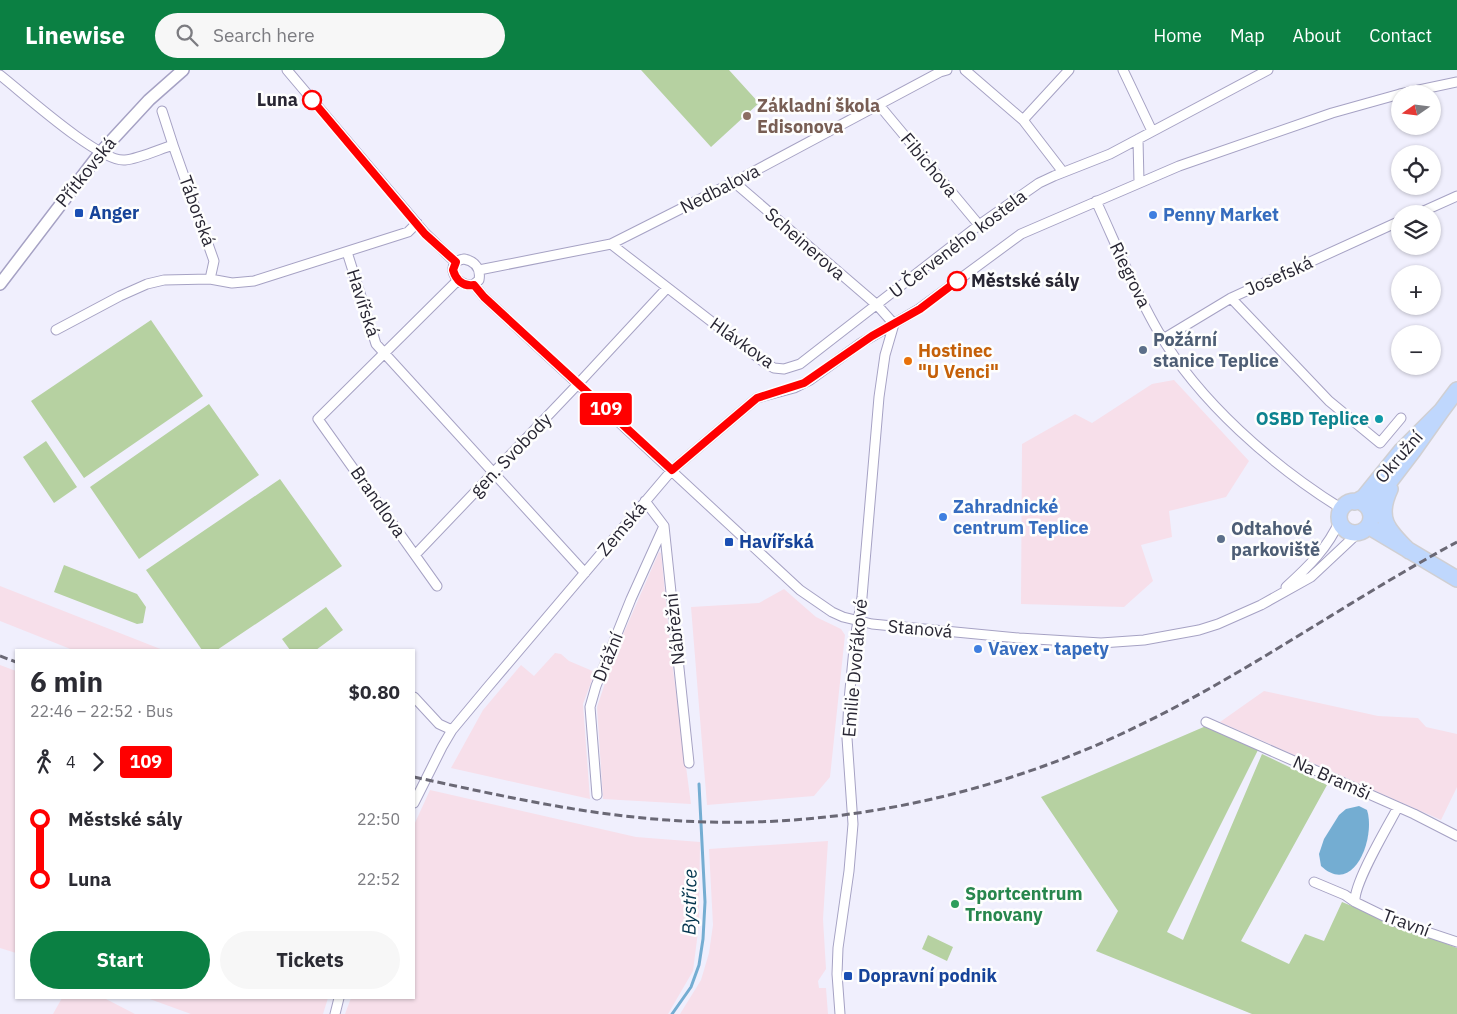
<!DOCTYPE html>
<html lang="en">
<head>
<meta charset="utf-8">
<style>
	body { margin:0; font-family:"IBM Plex Sans",sans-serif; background:#f7f7f7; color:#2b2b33; height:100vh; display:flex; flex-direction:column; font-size:19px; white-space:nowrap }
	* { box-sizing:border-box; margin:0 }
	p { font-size:16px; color:#7c7c81 }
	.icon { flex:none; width:28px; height:28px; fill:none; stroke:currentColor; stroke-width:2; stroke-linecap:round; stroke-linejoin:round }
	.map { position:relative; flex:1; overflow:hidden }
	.details { position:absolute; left:15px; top:579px; width:400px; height:350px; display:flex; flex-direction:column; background:#fff; border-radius:0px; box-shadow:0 1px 4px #0004 }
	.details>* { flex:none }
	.badge { padding:0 10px; border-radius:4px; font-size:18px; line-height:32px }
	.needle { width:32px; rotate:256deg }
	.fabs { position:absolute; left:1391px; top:15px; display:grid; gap:10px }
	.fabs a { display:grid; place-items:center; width:50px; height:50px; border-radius:50%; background:#fff; box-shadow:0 1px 4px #0004; font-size:25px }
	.map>.badge { position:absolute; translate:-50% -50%; box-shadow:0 0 0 2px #fff }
	.legs { display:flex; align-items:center; gap:8px; height:55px; padding:0 15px; font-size:16px }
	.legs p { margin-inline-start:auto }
	.headline { display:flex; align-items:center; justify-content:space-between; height:85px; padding:0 15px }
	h1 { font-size:28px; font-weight:800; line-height:38px }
	.button { display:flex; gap:10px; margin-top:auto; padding:10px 15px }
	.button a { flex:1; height:58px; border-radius:30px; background:#0b8043; color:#fff; font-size:20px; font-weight:800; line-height:58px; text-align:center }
	.button a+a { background:#f7f7f7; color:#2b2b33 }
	ul { padding:0 15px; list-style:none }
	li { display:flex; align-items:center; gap:18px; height:60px; font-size:19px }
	li i { display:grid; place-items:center; width:8px; height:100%; margin:0 6px; background:currentColor }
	li i::after { content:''; width:12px; height:12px; margin:-6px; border:4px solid; border-radius:50%; background:#fff }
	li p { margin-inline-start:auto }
	li:first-child i { background:linear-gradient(#0000 50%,currentColor 0) }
	li:last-child i { background:linear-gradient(currentColor 50%,#0000 0) }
	header { display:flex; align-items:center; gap:30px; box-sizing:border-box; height:70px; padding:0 25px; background:#0b8043; color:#fff }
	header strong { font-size:24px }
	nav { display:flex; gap:28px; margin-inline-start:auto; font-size:18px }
	.search { width:350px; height:45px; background:#f7f7f7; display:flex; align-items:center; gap:12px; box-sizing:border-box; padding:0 18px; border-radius:28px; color:#7c7c81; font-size:19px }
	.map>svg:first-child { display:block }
	.industrial { fill:#f7dfea }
	.green { fill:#b6d1a1 }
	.water { fill:#74add2 }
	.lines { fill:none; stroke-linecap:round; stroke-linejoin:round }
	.stream { stroke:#74add2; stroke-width:3 }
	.minor-casing { stroke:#a6a2c4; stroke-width:11 }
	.tertiary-casing { stroke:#a6a2c4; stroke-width:14 }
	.primary-casing { stroke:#d0cfd2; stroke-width:18 }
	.minor { stroke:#fff; stroke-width:9 }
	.tertiary { stroke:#fff; stroke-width:11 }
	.primary { stroke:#bfd7fd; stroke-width:15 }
	.rail { stroke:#6a6875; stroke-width:3; stroke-dasharray:8 4; stroke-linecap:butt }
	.line-1-casing { stroke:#fff; stroke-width:11 }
	.line-1 { stroke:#f00; stroke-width:8 }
	.stop-1-dot { fill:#fff; stroke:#f00; stroke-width:2.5 }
	.education-dot { fill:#8d6e63; stroke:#fefefe; stroke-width:2 }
	.transit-dot { fill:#1a4fb4; stroke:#fefefe; stroke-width:2 }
	.shop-dot { fill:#3f7fe0; stroke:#fefefe; stroke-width:2 }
	.service-dot { fill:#5c6f8a; stroke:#fefefe; stroke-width:2 }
	.food-dot { fill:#e8710a; stroke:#fefefe; stroke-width:2 }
	.culture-dot { fill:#0f9aa8; stroke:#fefefe; stroke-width:2 }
	.leisure-dot { fill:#2e9e5b; stroke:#fefefe; stroke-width:2 }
	.labels { text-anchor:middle; stroke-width:5; stroke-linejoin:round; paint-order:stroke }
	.stop-label { font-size:18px; font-weight:bold; fill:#282633; stroke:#fefefe; text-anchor:end }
	.education-label { font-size:18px; font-weight:bold; fill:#785e54; stroke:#fefefe; text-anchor:start }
	.street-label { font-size:18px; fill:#282633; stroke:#fefefe }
	.transit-label { font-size:18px; font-weight:bold; fill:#164399; stroke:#fefefe; text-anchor:start }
	.shop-label { font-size:18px; font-weight:bold; fill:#366cbe; stroke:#fefefe; text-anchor:start }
	.service-label { font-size:18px; font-weight:bold; fill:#4e5e75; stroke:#fefefe; text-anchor:start }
	.food-label { font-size:18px; font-weight:bold; fill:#c56008; stroke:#fefefe; text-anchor:start }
	.culture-label { font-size:18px; font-weight:bold; fill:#0d838f; stroke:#fefefe; text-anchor:end }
	.leisure-label { font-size:18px; font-weight:bold; fill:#27864d; stroke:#fefefe; text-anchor:start }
	.water-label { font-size:19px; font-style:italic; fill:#03354e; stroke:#fefefe }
</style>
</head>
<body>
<header>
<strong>Linewise</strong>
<div class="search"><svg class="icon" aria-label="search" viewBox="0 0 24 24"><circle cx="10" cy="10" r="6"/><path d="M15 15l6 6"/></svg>Search here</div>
<nav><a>Home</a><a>Map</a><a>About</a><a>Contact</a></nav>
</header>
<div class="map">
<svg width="1457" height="944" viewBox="0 0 1457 944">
	<rect width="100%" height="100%" fill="#f0effd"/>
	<!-- industrial -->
	<path class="industrial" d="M1174,310L1249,391L1226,427L1169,441L1172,467L1141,475L1153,511L1124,537L1021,534L1022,374L1075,344L1092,353L1152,314Z
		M659,482L661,483L672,592L691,734L603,729L597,637L615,583Z
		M0,516L163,580H73L0,551Z
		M784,519L816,547L841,559L845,565L830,707L814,726L707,735L691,537L759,533Z
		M555,583L561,584L569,591L595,602L583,634L590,729L451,698L483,640L521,595L534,606Z
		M0,595L16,601V883L0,878Z
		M1264,621L1378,646L1418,648L1426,657L1457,664V717L1441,750L1220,652Z
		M430,720L636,767L700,772L699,854L693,901L668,944H345L351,928H414V755Z
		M828,771L823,849L826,899L818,911L819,918H826L828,944H680L701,910L709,883L713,855L709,779Z
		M62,928H104L135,944H53Z
		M147,928H328L323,944H191Z"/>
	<!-- green -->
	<path class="green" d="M641,0H729L759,33L711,77Z
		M151,250L203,326L84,408L31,331Z
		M209,334L259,405L139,489L90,417Z
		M46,371L77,417L54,433L23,387Z
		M280,409L342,496L217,580H202L146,500Z
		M64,495L137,524L146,537L143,553L137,554L54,522Z
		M326,537L343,560L316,580H290L282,569Z
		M1206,656L1259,678L1167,862L1183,870L1262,684L1327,715L1241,871L1289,894L1305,864L1324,871L1342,832L1457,878V944H1252L1096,881L1118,841L1041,727Z
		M928,865L953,877L947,891L922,879Z"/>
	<!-- water -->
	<path class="water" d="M1359,736L1367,740C1376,767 1354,827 1321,796L1319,784L1324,769L1339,745L1346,739Z"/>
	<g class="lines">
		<!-- stream -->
		<path class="stream" d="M672,944L691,917L699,895L703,869L705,832L699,714"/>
		<!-- minor casing -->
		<g class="minor-casing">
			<path id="minor" d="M287,0L425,163L455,192
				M965,0L1023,50L1063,102
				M1123,0L1152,61
				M0,5C23,23 100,93 125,90C138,89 160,79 173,75L214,191L210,209
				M1400,24L1457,12
				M879,35L979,155
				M162,41L173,75
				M1023,50L1069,0
				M1138,69L1139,112
				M734,112L877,235L894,254
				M1096,131C1116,174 1134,220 1158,261C1199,332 1273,396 1342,439
				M1417,144L1457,126
				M611,174L765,293L774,298L784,299L800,294L979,155L1039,113L1054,106L1110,84L1268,0
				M347,182L376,274L585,503
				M464,189C475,191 481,199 479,210L473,215C455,217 443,192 464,189Z
				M479,200L611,174L734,112L940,2L947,0
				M474,215L484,227L800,520L832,542L843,547L872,554L1019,568L1101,573L1144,570L1199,560L1218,554L1261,535L1311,507L1358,463
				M1231,228L1329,331L1380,373L1401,348
				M56,260L120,226L147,214L164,210L210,209L232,213L254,211L408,162L417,153
				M1163,269L1231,228L1400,151
				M645,431L664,456L689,693
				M415,485L578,314L667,218
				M437,516L318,349L458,210
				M1286,517C1308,497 1328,478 1340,450
				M414,627L439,654L452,660
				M1206,652L1414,744L1457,766
				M597,725L590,637L596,616L631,529L664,456
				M414,733L442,677L452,660L487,618L672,400L757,328L794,318L810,310L861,273L919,239L1021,164L1179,96L1332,43L1400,24
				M1398,737C1388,756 1353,814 1355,832L1394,851L1457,872
				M1314,812L1345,825L1355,832
				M335,944L339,928
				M840,944L837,904L838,878L849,801L853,754L847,668L849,630L855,569L862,527L879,327L885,285L894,254"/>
		</g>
		<!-- tertiary casing -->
		<g class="tertiary-casing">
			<path id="tertiary" d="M0,214L100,83L149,30L183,0"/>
		</g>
		<!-- primary casing -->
		<g class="primary-casing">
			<path id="primary" d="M1442,340L1457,320
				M1390,419C1376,449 1388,460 1409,481
				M1339 447a16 16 0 1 1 32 0a16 16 0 1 1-32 0Z
				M1355,432L1364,427L1402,380L1442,340L1413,381L1378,427L1370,442
				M1368,456L1457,509"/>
		</g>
		<!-- minor -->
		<use href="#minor" class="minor"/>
		<!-- tertiary -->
		<use href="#tertiary" class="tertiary"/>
		<!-- primary -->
		<use href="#primary" class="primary"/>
		<!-- rail -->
		<path class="rail" d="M0,586L16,592
			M414,707C497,725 581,744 667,750C828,762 993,727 1138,656C1248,603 1349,530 1457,472"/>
	</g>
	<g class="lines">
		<!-- line-1 casing -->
		<g class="line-1-casing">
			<path id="line-1" d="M312,30L425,164L456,192L453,200C456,210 463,217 474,215L484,227L672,400L757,328L804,313L872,266L920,239L957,211"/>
		</g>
		<!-- line-1 -->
		<use href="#line-1" class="line-1"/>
	</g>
	<!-- markers -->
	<g class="stop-1-dot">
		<circle cx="312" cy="30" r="9"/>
		<circle cx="957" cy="211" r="9"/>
	</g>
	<circle class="education-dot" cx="747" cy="46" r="5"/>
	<g class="transit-dot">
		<rect x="74" y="138" width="10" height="10" rx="2.5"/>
		<rect x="724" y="467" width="10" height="10" rx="2.5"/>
		<rect x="843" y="901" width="10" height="10" rx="2.5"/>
	</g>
	<g class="shop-dot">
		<circle cx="1153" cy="145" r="5"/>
		<circle cx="943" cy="447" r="5"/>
		<circle cx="978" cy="579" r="5"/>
	</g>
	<g class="service-dot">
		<circle cx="1143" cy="280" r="5"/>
		<circle cx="1221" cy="469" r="5"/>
	</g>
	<circle class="food-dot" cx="908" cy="291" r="5"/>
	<circle class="culture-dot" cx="1379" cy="349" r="5"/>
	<circle class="leisure-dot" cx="955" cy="834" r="5"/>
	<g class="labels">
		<!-- stop labels -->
		<g class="stop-label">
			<text x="298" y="36">Luna</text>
			<text x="971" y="217" text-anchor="start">Městské sály</text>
		</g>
		<!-- education labels -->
		<g class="education-label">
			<text x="757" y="42">Základní škola<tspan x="757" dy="21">Edisonova</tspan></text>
		</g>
		<!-- street labels -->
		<g class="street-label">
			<text transform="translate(929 95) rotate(50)" y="6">Fibichova</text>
			<text transform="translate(86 102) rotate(-51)" y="6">Přítkovská</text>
			<text transform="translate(720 119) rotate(-27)" y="6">Nedbalova</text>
			<text transform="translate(197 141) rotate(70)" y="6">Táborská</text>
			<text transform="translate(805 174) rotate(41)" y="6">Scheinerova</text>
			<text transform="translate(958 174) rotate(-37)" y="6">U Červeného kostela</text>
			<text transform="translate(1130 205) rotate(64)" y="6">Riegrova</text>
			<text transform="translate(1279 206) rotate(-24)" y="6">Josefská</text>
			<text transform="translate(363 233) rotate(72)" y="6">Havířská</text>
			<text transform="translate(742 273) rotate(35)" y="6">Hlávkova</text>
			<text transform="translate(511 385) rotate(-46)" y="6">gen. Svobody</text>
			<text transform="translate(1399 387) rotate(-49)" y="6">Okružní</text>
			<text transform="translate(378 432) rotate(55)" y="6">Brandlova</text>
			<text transform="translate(622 459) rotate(-50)" y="6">Zemská</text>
			<text transform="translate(675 559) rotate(-96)" y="6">Nábřežní</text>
			<text transform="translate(920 559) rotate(5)" y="6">Stanová</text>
			<text transform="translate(608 587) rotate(-68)" y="6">Drážní</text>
			<text transform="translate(855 598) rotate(-85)" y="6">Emilie Dvořákové</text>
			<text transform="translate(1332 708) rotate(24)" y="6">Na Bramši</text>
			<text transform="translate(1406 853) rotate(20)" y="6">Travní</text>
		</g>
		<!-- transit labels -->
		<g class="transit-label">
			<text x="89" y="149">Anger</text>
			<text x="739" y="478">Havířská</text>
			<text x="858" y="912">Dopravní podnik</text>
		</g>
		<!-- shop labels -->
		<g class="shop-label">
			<text x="1163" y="151">Penny Market</text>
			<text x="953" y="443">Zahradnické<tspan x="953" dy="21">centrum Teplice</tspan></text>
			<text x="988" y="585">Vavex - tapety</text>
		</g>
		<!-- service labels -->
		<g class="service-label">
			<text x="1153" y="276">Požární<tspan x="1153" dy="21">stanice Teplice</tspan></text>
			<text x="1231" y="465">Odtahové<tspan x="1231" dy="21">parkoviště</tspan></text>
		</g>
		<!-- food labels -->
		<g class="food-label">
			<text x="918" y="287">Hostinec<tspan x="918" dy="21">"U Venci"</tspan></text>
		</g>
		<!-- culture labels -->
		<g class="culture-label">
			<text x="1369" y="355">OSBD Teplice</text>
		</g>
		<!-- leisure labels -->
		<g class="leisure-label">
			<text x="965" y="830">Sportcentrum<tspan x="965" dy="21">Trnovany</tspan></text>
		</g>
		<!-- water labels -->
		<g class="water-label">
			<text transform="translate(689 832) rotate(-89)" y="7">Bystřice</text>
		</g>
	</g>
</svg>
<div class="fabs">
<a><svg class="needle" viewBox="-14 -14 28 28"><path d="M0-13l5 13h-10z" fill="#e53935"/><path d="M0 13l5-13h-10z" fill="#7c7c81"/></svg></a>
<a><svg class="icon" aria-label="locate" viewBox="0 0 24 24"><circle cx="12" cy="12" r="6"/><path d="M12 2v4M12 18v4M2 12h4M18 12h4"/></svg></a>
<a><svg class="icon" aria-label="layers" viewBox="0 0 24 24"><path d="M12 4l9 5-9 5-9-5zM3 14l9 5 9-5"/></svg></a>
<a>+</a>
<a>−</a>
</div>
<b class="badge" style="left:606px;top:339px;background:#f00;color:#fff">109</b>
<section class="details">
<div class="headline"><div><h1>6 min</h1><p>22:46 – 22:52 · Bus</p></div><b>$0.80</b></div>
<div class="legs"><svg class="icon" aria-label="walk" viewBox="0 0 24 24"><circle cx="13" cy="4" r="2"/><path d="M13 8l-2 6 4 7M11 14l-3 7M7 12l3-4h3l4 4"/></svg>4<svg class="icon" aria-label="forward" viewBox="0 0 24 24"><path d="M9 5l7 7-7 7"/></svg><b class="badge" style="background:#f00;color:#fff">109</b></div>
<ul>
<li><i style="color:#f00"></i><b>Městské sály</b><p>22:50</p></li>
<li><i style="color:#f00"></i><b>Luna</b><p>22:52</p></li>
</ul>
<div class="button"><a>Start</a><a>Tickets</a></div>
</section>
</div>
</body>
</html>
